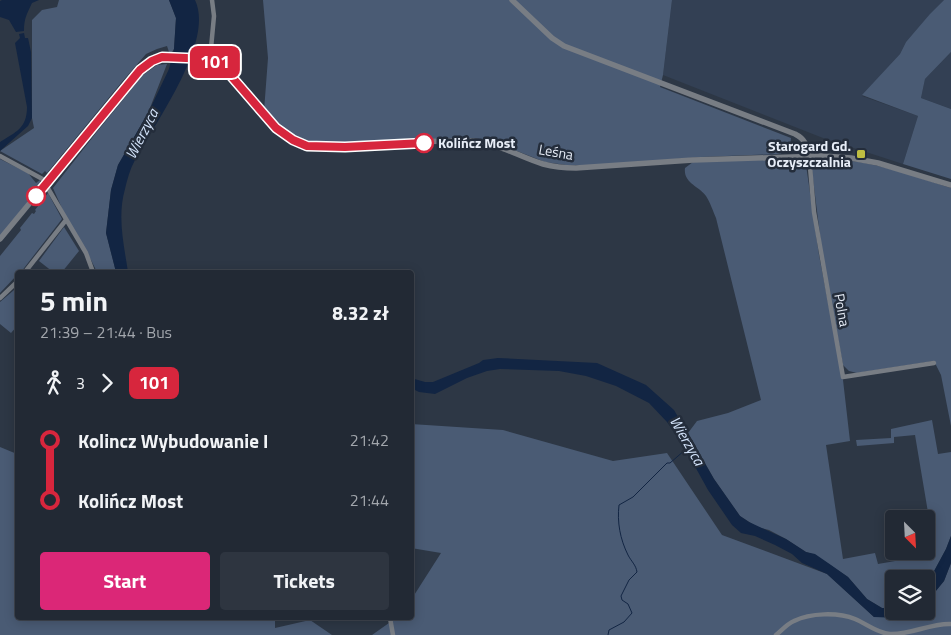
<!DOCTYPE html>
<html lang="en">
<head>
<meta charset="utf-8">
<style>
	body { margin:0; font-family:"Titillium Web",sans-serif; background:#2e3540; color:#f1f3f6; height:100vh; display:flex; flex-direction:column; font-size:19px; white-space:nowrap }
	* { box-sizing:border-box; margin:0 }
	p { font-size:16px; color:#a2a6ac }
	.icon { flex:none; width:28px; height:28px; fill:none; stroke:currentColor; stroke-width:2; stroke-linecap:round; stroke-linejoin:round }
	.map { position:relative; flex:1; overflow:hidden }
	.sheet { position:absolute; left:15px; top:270px; width:399px; height:350px; display:flex; flex-direction:column; background:#222934; border-radius:5px; box-shadow:0 2px 12px #0003,0 0 0 1px #3f454f }
	.sheet>* { flex:none }
	.badge { padding:0 10px; border-radius:8px; font-size:18px; line-height:32px }
	.needle { width:32px; rotate:156deg }
	.controls { position:absolute; left:885px; top:510px; display:grid; gap:10px }
	.controls a { display:grid; place-items:center; width:50px; height:50px; border-radius:5px; background:#222934; box-shadow:0 2px 12px #0003,0 0 0 1px #3f454f; font-size:25px }
	.map>.badge { position:absolute; translate:-50% -50%; box-shadow:0 0 0 2px #fff }
	.legs { display:flex; align-items:center; gap:8px; height:55px; padding:0 25px; font-size:16px }
	.legs p { margin-inline-start:auto }
	.overview { display:flex; align-items:center; justify-content:space-between; height:85px; padding:0 25px }
	h1 { font-size:28px; font-weight:700; line-height:38px }
	.action { display:flex; gap:10px; margin-top:auto; padding:10px 25px }
	.action a { flex:1; height:58px; border-radius:5px; background:#db2777; color:#fff; font-size:20px; font-weight:700; line-height:58px; text-align:center }
	.action a+a { background:#2e3540; color:#f1f3f6 }
	ul { padding:0 25px; list-style:none }
	li { display:flex; align-items:center; gap:18px; height:60px; font-size:19px }
	li i { display:grid; place-items:center; width:8px; height:100%; margin:0 6px; background:currentColor }
	li i::after { content:''; width:12px; height:12px; margin:-6px; border:4px solid; border-radius:50%; background:#222934 }
	li p { margin-inline-start:auto }
	li:first-child i { background:linear-gradient(#0000 50%,currentColor 0) }
	li:last-child i { background:linear-gradient(currentColor 50%,#0000 0) }
	.map>svg:first-child { display:block }
	.built { fill:#334054 }
	.green { fill:#4a5b74 }
	.water { fill:#122543 }
	.lines { fill:none; stroke-linecap:round; stroke-linejoin:round }
	.stream { stroke:#122543; stroke-width:1 }
	.minor { stroke:#787d84; stroke-width:4.5 }
	.tertiary { stroke:#787d84; stroke-width:5.5 }
	.line-1-casing { stroke:#fff; stroke-width:11 }
	.line-1 { stroke:#d7263d; stroke-width:8 }
	.stop-1-dot { fill:#fff; stroke:#d7263d; stroke-width:2.5 }
	.poi-dot { fill:#bfbe41; stroke:#242d3b; stroke-width:2 }
	.labels { text-anchor:middle; stroke-width:5; stroke-linejoin:round; paint-order:stroke }
	.stop-label { font-size:14px; font-weight:bold; fill:#e7edf7; stroke:#242d3b; text-anchor:start }
	.poi-label { font-size:14px; font-weight:bold; fill:#e7edf7; stroke:#242d3b; text-anchor:end }
	.street-label { font-size:14px; fill:#e7edf7; stroke:#242d3b }
	.water-label { font-size:15px; font-style:italic; fill:#d5e5fc; stroke:#242d3b }
</style>
</head>
<body>
<div class="map">
<svg width="951" height="635" viewBox="0 0 951 635">
	<rect width="100%" height="100%" fill="#2d3745"/>
	<!-- built -->
	<path class="built" d="M672,0H944L906,42L900,54L862,96L918,116L903,164L823,138L663,75Z
		M951,52V109L921,98L925,79Z"/>
	<!-- green -->
	<path class="green" d="M59,0H169L176,18L174,49L172,52H169L167,46L157,49L146,54L121,83L47,173L45,171L42,174L0,151L34,128L32,118V20L42,10L57,7Z
		M263,0H672L663,75L660,87L791,138L790,148L780,154L701,157L603,165H566L545,162L494,142L475,138L329,145C291,141 290,137 264,111L268,58Z
		M944,0H951V52L925,79L921,98L951,109V179L903,164L918,116L862,95L900,54L906,42L930,14Z
		M167,64L148,113L118,165L111,190L106,233L116,272H97L91,260L68,222L53,188L96,133L143,75L157,65Z
		M805,158L819,255L843,380L850,441L826,445L843,559L875,553L878,564L935,554L915,435L894,437V443L857,446L856,440L891,438V429L932,420L938,454L951,452V536L946,549L926,586V579H894L893,609L882,608L867,599L848,577L815,555L806,552L786,539L769,530L757,527L740,516L714,479L688,433L697,421L728,413L761,400L716,218C713,211 710,202 706,196C699,186 683,183 685,168L693,162Z
		M0,159L28,173L36,183L40,180V185L28,197L27,203L0,236Z
		M815,159C862,157 906,174 951,188V426L941,375L934,361L857,373L849,371L843,365L823,259L811,163Z
		M48,193L62,219L21,272H18L17,275L0,293V256L21,230L20,228L32,213L34,214L36,211L35,210Z
		M64,227L79,251L62,272H53L39,261Z
		M14,290L17,293V326L11,333L0,324V302Z
		M411,424L503,430L613,461L667,453L722,535L827,574L874,617L912,615L916,611H926V603L944,581L951,563V635H372L396,618H411V600L441,553L411,548Z
		M0,447L17,454L18,618H275V628L310,620L332,635H0Z"/>
	<!-- water -->
	<path class="water" d="M2,0H39L32,3C27,14 24,18 24,31L16,32L9,20L0,17V1Z
		M169,0H195C215,42 154,124 135,160C130,169 127,180 125,189C117,217 124,245 128,272H116L106,233L111,190L118,165L148,113L169,69L174,49L176,18Z
		M24,33L25,38H28L31,52L32,118L28,126L0,151V142C16,132 27,128 27,107L15,43L20,38L19,34Z
		M498,358L597,363L646,385L674,410L714,479L740,516L749,522L786,539L806,552L815,554L831,565L848,577L867,599L882,608H894V611H916L912,615L901,618L874,617L827,574L802,563L792,554L775,545L755,536L741,533L732,525L708,490L682,443L667,422L649,403L616,386L586,376L559,371L500,369L487,371L467,378L435,394L419,392L411,388V378L425,382H433L479,363L483,360Z
		M951,536V563L944,581L926,603V586L946,549Z"/>
	<g class="lines">
		<!-- stream -->
		<path class="stream" d="M608,635L609,630L624,622L632,613L628,604L622,600L621,596L629,580L637,572C636,565 631,561 628,555C620,539 617,522 619,505L633,497L667,463H670L685,450"/>
		<!-- minor -->
		<path class="minor" d="M210,59L214,16L212,0
			M0,156L48,182
			M809,156L814,212L843,377L934,363
			M46,185L86,253L93,272
			M25,272L66,220
			M0,298L18,281
			M390,618L393,635
			M776,635C782,630 787,624 794,621C810,613 838,612 855,619C867,624 877,633 890,634C911,635 930,623 951,624"/>
		<!-- tertiary -->
		<path class="tertiary" d="M512,0L552,38L564,46L795,134C805,139 807,145 809,156
			M0,239L140,70C156,57 162,57 181,57C190,57 200,56 208,58C235,65 263,125 294,141C316,152 346,147 369,145C403,143 438,140 471,141C497,142 519,157 543,164C554,167 565,168 576,168L693,160L823,156L851,158L878,163L951,185"/>
	</g>
	<g class="lines">
		<!-- line-1 casing -->
		<g class="line-1-casing">
			<path id="line-1" d="M36,196L140,70L152,61L162,57L210,59L218,64L231,76L276,128L293,140L307,146L345,147L424,143"/>
		</g>
		<!-- line-1 -->
		<use href="#line-1" class="line-1"/>
	</g>
	<!-- markers -->
	<g class="stop-1-dot">
		<circle cx="424" cy="143" r="9"/>
		<circle cx="36" cy="196" r="9"/>
	</g>
	<rect class="poi-dot" x="856" y="149" width="10" height="10" rx="2.5"/>
	<g class="labels">
		<!-- stop labels -->
		<g class="stop-label">
			<text x="438" y="148">Kolińcz Most</text>
		</g>
		<!-- poi labels -->
		<g class="poi-label">
			<text x="851" y="151">Starogard Gd.<tspan x="851" dy="16">Oczyszczalnia</tspan></text>
		</g>
		<!-- street labels -->
		<g class="street-label">
			<text transform="translate(556 152) rotate(10)" y="5">Leśna</text>
			<text transform="translate(842 310) rotate(80)" y="5">Polna</text>
		</g>
		<!-- water labels -->
		<g class="water-label">
			<text transform="translate(142 134) rotate(-63)" y="5">Wierzyca</text>
			<text transform="translate(687 441) rotate(60)" y="5">Wierzyca</text>
		</g>
	</g>
</svg>
<div class="controls">
<a><svg class="needle" viewBox="-14 -14 28 28"><path d="M0-13l5 13h-10z" fill="#e53935"/><path d="M0 13l5-13h-10z" fill="#a2a6ac"/></svg></a>
<a><svg class="icon" aria-label="layers" viewBox="0 0 24 24"><path d="M12 4l9 5-9 5-9-5zM3 14l9 5 9-5"/></svg></a>
</div>
<b class="badge" style="left:215px;top:62px;background:#d7263d;color:#fff">101</b>
<section class="sheet">
<div class="overview"><div><h1>5 min</h1><p>21:39 – 21:44 · Bus</p></div><b>8.32 zł</b></div>
<div class="legs"><svg class="icon" aria-label="walk" viewBox="0 0 24 24"><circle cx="13" cy="4" r="2"/><path d="M13 8l-2 6 4 7M11 14l-3 7M7 12l3-4h3l4 4"/></svg>3<svg class="icon" aria-label="forward" viewBox="0 0 24 24"><path d="M9 5l7 7-7 7"/></svg><b class="badge" style="background:#d7263d;color:#fff">101</b></div>
<ul>
<li><i style="color:#d7263d"></i><b>Kolincz Wybudowanie I</b><p>21:42</p></li>
<li><i style="color:#d7263d"></i><b>Kolińcz Most</b><p>21:44</p></li>
</ul>
<div class="action"><a>Start</a><a>Tickets</a></div>
</section>
</div>
</body>
</html>
